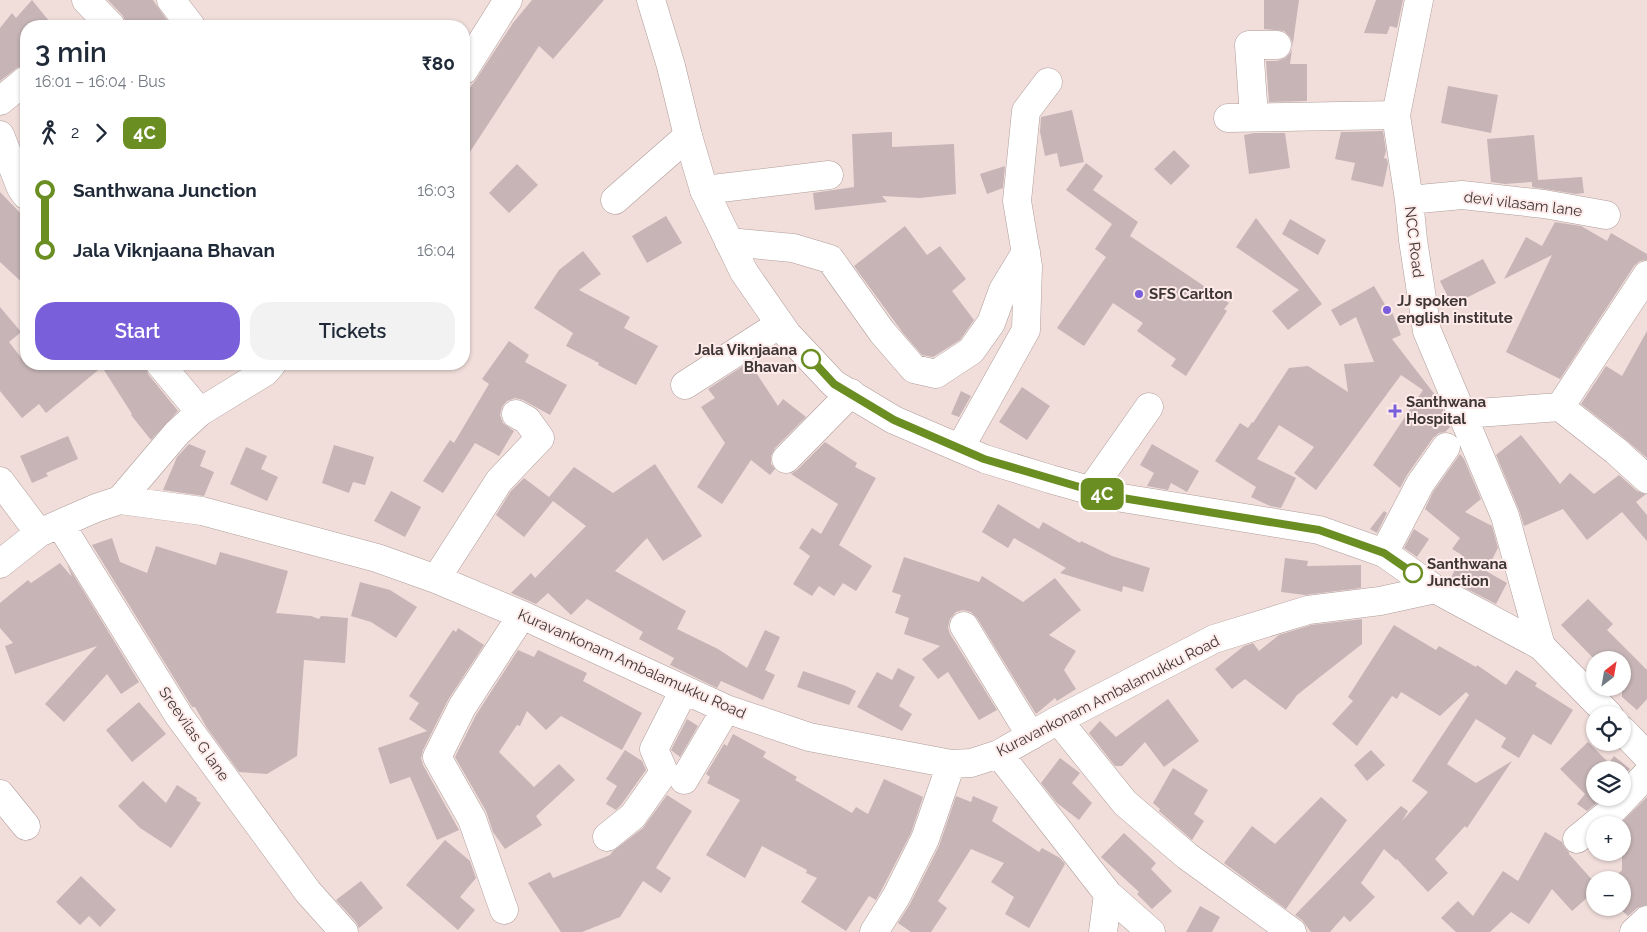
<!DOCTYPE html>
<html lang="en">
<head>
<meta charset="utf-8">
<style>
	body { margin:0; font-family:Raleway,sans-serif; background:#f2f2f3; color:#1f2937; height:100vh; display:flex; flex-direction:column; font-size:19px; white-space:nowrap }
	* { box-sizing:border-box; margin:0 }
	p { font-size:16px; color:#747a83 }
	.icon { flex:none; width:28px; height:28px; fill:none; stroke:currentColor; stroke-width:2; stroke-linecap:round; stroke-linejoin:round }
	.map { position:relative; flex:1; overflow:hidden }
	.panel { position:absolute; left:20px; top:20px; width:450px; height:350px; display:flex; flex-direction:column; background:#fff; border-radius:20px; box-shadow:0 1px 4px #0004 }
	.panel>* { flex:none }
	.badge { padding:0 10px; border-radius:8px; font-size:18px; line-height:32px }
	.needle { width:32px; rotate:31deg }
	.controls { position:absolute; left:1586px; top:651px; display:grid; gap:10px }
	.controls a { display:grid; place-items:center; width:45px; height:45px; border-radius:50%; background:#fff; box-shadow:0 1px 4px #0004; font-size:25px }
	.map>.badge { position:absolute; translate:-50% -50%; box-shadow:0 0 0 2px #fff }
	.legs { display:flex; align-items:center; gap:8px; height:55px; padding:0 15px; font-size:16px }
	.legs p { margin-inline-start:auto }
	.headline { display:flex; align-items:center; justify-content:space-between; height:85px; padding:0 15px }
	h1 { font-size:28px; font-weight:600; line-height:38px }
	.primary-button { display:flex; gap:10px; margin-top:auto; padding:10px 15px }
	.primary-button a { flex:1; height:58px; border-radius:20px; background:#795fda; color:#fff; font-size:20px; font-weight:600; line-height:58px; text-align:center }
	.primary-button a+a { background:#f2f2f3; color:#1f2937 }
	ul { padding:0 15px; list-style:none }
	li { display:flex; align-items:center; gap:18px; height:60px; font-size:19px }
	li i { display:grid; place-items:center; width:8px; height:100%; margin:0 6px; background:currentColor }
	li i::after { content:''; width:12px; height:12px; margin:-6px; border:4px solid; border-radius:50%; background:#fff }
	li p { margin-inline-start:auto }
	li:first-child i { background:linear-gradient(#0000 50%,currentColor 0) }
	li:last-child i { background:linear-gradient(currentColor 50%,#0000 0) }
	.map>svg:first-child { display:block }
	.building { fill:#c6b4b6 }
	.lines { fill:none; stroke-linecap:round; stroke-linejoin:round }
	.minor-casing { stroke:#af9d9a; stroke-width:29 }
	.major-casing { stroke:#af9d9a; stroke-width:29 }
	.minor { stroke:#fff; stroke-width:28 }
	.major { stroke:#fff; stroke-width:28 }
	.line-1-casing { stroke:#fff; stroke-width:11 }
	.line-1 { stroke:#6b8e23; stroke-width:8 }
	.poi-dot { fill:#795fda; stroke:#feebe9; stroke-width:2 }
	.stop-1-dot { fill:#fff; stroke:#6b8e23; stroke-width:2.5 }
	.labels { text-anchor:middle; stroke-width:4; stroke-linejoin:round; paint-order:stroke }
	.street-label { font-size:15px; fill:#3d3634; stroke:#feebe9 }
	.poi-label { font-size:15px; font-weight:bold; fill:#3d3634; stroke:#feebe9; text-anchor:start }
	.stop-label { font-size:15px; font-weight:bold; fill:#3d3634; stroke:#feebe9; text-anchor:end }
</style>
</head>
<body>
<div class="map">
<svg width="1647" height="932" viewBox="0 0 1647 932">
	<rect width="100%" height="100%" fill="#f1dedb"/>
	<!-- building -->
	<path class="building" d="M32,0L53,26H26V65L17,68L0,81V28L12,13L16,18Z
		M108,0H153L171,26H127L123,16Z
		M532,0H604L553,59L539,46L464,161V96L477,78L513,23Z
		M1264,0H1299L1290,64H1307V101L1269,102L1266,61H1277L1285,58L1291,52L1293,45L1290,37L1284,31L1264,29Z
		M1376,0H1403L1397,28L1390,26L1387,34L1364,33Z
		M1448,86L1498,95L1491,133L1441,123Z
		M1072,110L1084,162L1060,167L1057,153L1045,156L1040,132L1041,117Z
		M1383,131L1386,151L1384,158L1387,159L1388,164L1383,187L1351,180L1355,163L1335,159L1341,132Z
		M892,132V147L954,144L956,194L920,198L882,196L887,202L815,210L813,193L854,187L852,134Z
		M1254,133H1285L1290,168L1249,174L1244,135Z
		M1534,135L1538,180L1582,177L1584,193L1576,194L1532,187V182L1505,184L1491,182L1487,139Z
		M1174,150L1190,166L1171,185L1154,169Z
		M1086,163L1103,176L1093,190L1138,222L1130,236L1229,303L1224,309L1227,311L1186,376L1171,366L1176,359L1137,331L1143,323L1113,303L1084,346L1057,328L1106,257L1095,249L1112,224L1066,190Z
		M517,164L538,185L509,213L489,193Z
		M1005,166L1003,188L987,194L980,174Z
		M0,192L26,219V286L0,262Z
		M666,216L682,243L647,263L632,236Z
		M1256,218L1322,304L1288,330L1272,311L1299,290L1236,247Z
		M1290,219L1326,240L1318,255L1282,234Z
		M1555,222L1581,226L1607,241L1611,233L1647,254V260L1640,261L1634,266L1560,379L1506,352L1552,255L1504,279L1526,237L1542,246Z
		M905,226L927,255L940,246L966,279L952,291L974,320L960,340L933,357L922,355L903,333L854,266Z
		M583,251L601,274L579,290L630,317L624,328L658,346L636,385L598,365L599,363L566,346L573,333L534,308L559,270Z
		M1483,259L1496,283L1452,305L1440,281Z
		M1374,286L1387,308L1390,307L1401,335L1392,339L1439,400L1450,427L1445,432L1439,433L1433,438L1407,475L1400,488L1373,465L1423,390L1401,375L1316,490L1294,473L1314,447L1279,425L1257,459L1296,478L1281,508L1270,506L1251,497L1256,487L1215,461L1240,423L1248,428L1252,422L1253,423L1289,368L1308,366L1348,392L1344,364L1374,362L1356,317L1340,326L1331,310Z
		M0,307L21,332L9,342L26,364H145L148,374L178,411L151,440L131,415L132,414L102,367L46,413L39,404L22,418L0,391Z
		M1647,331V458L1618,433L1581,404L1606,366L1622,376Z
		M509,341L529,355L525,362L567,385L550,415L523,400L515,398L507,401L502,407L500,415L503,423L514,431L499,456L475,443L443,493L423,481L450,440L454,443L489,384L482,379Z
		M749,362L778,406L783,399L806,417L775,448L771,456V464L775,469L770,475L751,460L722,504L697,487L725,443L701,407L715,398L708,389Z
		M1022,387L1050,406L1027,440L999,422Z
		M961,391L971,396L959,417L951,414Z
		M1521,435L1560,484L1570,473L1594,494L1619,475L1637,491L1646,494L1636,502L1647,515V541L1622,512L1587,540L1563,509L1524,526L1519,510L1496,455Z
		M68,436L78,459L46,473L48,476L32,483L20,456Z
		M825,442L857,463L855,467L876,478L839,545L872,566L856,591L843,583L834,596L819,586L812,596L793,584L810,556L799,548L812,528L821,534L838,504L791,474L797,470Z
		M189,444L206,451L200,466L214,472L204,496L163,490L177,457Z
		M1152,444L1199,471L1187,492L1171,483L1168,490L1147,486L1154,473L1140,465Z
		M334,445L374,457L365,485L353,482L349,493L322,483Z
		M246,447L267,456L261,469L278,477L267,501L230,484Z
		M1460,454L1464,459L1481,499L1465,512L1492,526L1498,548L1486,571L1507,583L1496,604L1450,580L1462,555L1452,549L1460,538L1425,509L1433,492Z
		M655,464L702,536L663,561L647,538L615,571L686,611L677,629L718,649L747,668L765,630L780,637L765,670L775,675L763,700L721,681L717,688L670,665L674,658L639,639L643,632L587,599L571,615L548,593L536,604L511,593L531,573L535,578L586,526L553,501L524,537L496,515L511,491L524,478L549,497L574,467L613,493Z
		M391,491L421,507L405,537L374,521Z
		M998,504L1039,529L1043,522L1080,543L1081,541L1112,556L1150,568L1143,592L1123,586L1122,592L1060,573L1066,568L1014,538L1008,548L982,532Z
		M1384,511L1387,513L1377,533L1370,529Z
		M1414,529L1429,539L1417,557L1404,548Z
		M112,538L120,562L147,573L156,546L216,565L220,552L288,571L276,613L311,616L319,619L321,616L348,618L345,663L304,660L297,756L267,774L239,772L207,728L195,707H192L92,545Z
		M904,557L979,582L982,576L1023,602L1055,578L1081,610L1049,635L1076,651L1064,670L1076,689L1057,701L1055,698L1036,714L977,618L971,612L963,610L956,612L950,619L948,627L950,634L997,710L979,720L948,672L938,679L922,659L940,646L904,634L909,618L895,613L901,595L892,592Z
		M1285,558L1308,561L1307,566L1361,565V588L1305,595L1281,592Z
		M60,563L72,577L67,564L139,682L121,694L107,674L64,722L45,704L97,646L15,674L5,646L13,643L0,628V603L28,580L31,583Z
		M360,582L390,590L417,607L396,638L371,622L351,616Z
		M1588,599L1613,624L1607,630L1647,670V699L1637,710L1622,697V660H1595L1561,625Z
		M1362,619V644L1297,695L1286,710L1245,679L1232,689L1215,669L1244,646L1253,643L1259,651L1279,635L1311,625Z
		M1394,625L1436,650L1439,646L1476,667L1477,665L1506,685L1516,670L1537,683L1535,686L1573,710L1551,745L1533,734L1519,758L1501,747L1506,738L1476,719L1447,764L1476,783L1512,761L1467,828L1465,826L1435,859L1448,873L1428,892L1397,859L1396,860L1384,849L1361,883L1375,897L1350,922L1344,916L1330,932H1311L1302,920L1295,915L1401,806L1408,811L1402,821L1428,792L1412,781L1469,695L1466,692L1440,716L1401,692L1397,699L1392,696L1357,746L1332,724L1353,701L1348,697Z
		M458,628L484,645L448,700L423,750L421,758L423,765L459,830L437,840L410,777L390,784L378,748L427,731L409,719L419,703L409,696L453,630L456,632Z
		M518,650L534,657L538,650L587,673L583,681L642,713L622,750L561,716L546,730L527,711L520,726L517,725L499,752L534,787L559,764L575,780L536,816L542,825L505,849L493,832L486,811L455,757L476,715Z
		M898,668L915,677L899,706L912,714L902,731L857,707L877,672L892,680Z
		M803,671L846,686L856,691L849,705L797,687Z
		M1168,699L1199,741L1164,767L1145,742L1122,766H1115L1089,733L1100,721L1116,737Z
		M139,702L166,734L132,762L106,730Z
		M687,719L698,726L680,757L671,750Z
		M733,734L766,752L763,757L797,777L795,780L852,813L856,807L868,814L884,779L923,797L911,833L882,889L876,900L869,896L846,931L801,902L817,878L806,873L807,870L762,846L745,878L706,855L740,800L707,783L710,777L706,774L724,744L727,746Z
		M1588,742L1609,763L1614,756L1630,769L1622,777V770H1595V798H1603L1587,811L1577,804L1585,794L1560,769Z
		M625,750L642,761L646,770L621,805L616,810L606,804L617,786L606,779Z
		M1371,750L1385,765L1367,781L1354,765Z
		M1060,758L1080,773L1072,783L1092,803L1079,820L1057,803L1041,783Z
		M1173,768L1208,790L1194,814L1204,821L1192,840L1159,811L1160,809L1153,803Z
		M143,781L166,803L177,785L197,798L196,800L201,803L171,848L140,828L118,806Z
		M667,795L692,811L656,868L671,878L661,893L643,881L620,917L582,932H561L528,883L550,872L553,878L610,855L613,851L643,828Z
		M956,796L971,802L973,796L998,807L992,821L1039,852L1042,848L1060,858L1065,864L1029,928L1005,914L1014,897L991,882L1004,863L971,849L938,901L947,908L931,932H911L898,923L910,904L939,846Z
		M1321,797L1347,820L1286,909L1224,863L1252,826L1275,844Z
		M1647,797V905L1637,908L1628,916L1619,908H1622V880H1612L1622,870V825H1619Z
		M1545,832L1562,842L1565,848L1569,852V854L1595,883V891L1572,911L1552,889L1529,924L1511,912L1490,932H1456L1441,918L1458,901L1473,916L1503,871L1518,881Z
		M1124,833L1156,863L1151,869L1172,891L1152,909L1137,894L1139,892L1101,857Z
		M445,840L470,861L476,878L460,897L475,910L458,930L406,885Z
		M81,876L116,910L100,927L89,916L80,925L56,902Z
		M361,881L383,908L359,928L356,922L336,900Z
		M1200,906L1220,917L1212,932H1186Z"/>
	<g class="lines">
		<!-- minor casing -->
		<g class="minor-casing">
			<path id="minor" d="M86,0L111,26
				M171,0L191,26
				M1419,0L1396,115L1409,200L1413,240L1427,331L1505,516L1541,646
				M464,70L508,0
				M0,101L26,80
				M1254,117L1249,45H1277
				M1228,118L1396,115
				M0,135L21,188L26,195
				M704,190L829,175
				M615,200L688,136
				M1409,200L1462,195L1544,204L1606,215
				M729,242L793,248L830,259L882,332L914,369L936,374L971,351L991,323L1003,290L1026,252
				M160,364L200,412
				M685,385L780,324
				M1560,407L1647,275
				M1464,414L1560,407L1616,451L1647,479
				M960,448L1026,330L1028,266L1017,201L1026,111L1048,82
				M786,459L851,393
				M0,481L39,533
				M1090,491L1149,407
				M120,500L177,433L200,412L265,372L272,364
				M60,524L179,716L308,892L344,932
				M1384,553L1420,484L1446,447
				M0,564L39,533L96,508L120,500L202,511L377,558L436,579L522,615L726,709L809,737L951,764L971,763L999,754L1058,720L1214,639L1308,610L1380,601L1435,589
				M436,579L499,481L540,438L527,420L516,414
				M964,626L1031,736
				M1058,720L1125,803L1187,856L1292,932
				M999,754L1108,894L1151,932
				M684,780L726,709
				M0,794L26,826
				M607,837L633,816L664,772L654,749L684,690
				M1577,839L1615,808L1647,774
				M504,910L472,819L437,757L462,707L522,615
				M874,932L896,897L925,839L951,764
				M1103,932L1108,894
				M1634,932L1647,920"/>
		</g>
		<!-- major casing -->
		<g class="major-casing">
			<path id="major" d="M651,0L671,66L688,136L704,190L744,272L787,334L834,384L894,420L985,459L1050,479L1110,496L1319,530L1384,553L1435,589L1541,646L1609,715
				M1622,730L1647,756"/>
		</g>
		<!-- minor -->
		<use href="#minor" class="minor"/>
		<!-- major -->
		<use href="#major" class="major"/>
	</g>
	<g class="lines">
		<!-- line-1 casing -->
		<g class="line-1-casing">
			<path id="line-1" d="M811,359L834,384L894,420L984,459L1110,496L1319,530L1384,553L1413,573"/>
		</g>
		<!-- line-1 -->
		<use href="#line-1" class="line-1"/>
	</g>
	<!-- markers -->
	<g class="poi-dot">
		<circle cx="1139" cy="294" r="5"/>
		<circle cx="1387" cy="310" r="5"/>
		<path d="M1392.5 403.5h5v5h5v5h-5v5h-5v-5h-5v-5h5z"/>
	</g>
	<g class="stop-1-dot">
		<circle cx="811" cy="359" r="9"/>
		<circle cx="1413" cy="573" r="9"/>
	</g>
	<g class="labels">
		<!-- street labels -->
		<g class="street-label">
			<text transform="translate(1523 204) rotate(7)" y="5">devi vilasam lane</text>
			<text transform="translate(1414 242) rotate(83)" y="5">NCC Road</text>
			<text transform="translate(632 664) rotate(24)" y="5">Kuravankonam Ambalamukku Road</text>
			<text transform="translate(1108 696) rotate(-27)" y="5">Kuravankonam Ambalamukku Road</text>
			<text transform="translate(194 734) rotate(55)" y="5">Sreevilas G lane</text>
		</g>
		<!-- poi labels -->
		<g class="poi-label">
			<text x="1149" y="299">SFS Carlton</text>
			<text x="1397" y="306">JJ spoken<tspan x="1397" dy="17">english institute</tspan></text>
			<text x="1406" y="407">Santhwana<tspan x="1406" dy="17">Hospital</tspan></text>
		</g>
		<!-- stop labels -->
		<g class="stop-label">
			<text x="797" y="355">Jala Viknjaana<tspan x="797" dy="17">Bhavan</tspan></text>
			<text x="1427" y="569" text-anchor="start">Santhwana<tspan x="1427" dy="17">Junction</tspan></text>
		</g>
	</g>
</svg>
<div class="controls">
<a><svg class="needle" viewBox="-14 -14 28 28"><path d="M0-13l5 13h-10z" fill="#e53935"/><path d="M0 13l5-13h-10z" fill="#747a83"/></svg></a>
<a><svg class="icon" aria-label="locate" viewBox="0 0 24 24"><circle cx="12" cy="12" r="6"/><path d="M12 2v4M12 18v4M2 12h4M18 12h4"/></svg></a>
<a><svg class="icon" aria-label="layers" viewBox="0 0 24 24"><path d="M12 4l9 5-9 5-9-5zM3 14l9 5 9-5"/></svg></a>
<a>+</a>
<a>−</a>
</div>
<b class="badge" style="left:1102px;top:494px;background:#6b8e23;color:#fff">4C</b>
<section class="panel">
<div class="headline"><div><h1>3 min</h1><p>16:01 – 16:04 · Bus</p></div><b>₹80</b></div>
<div class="legs"><svg class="icon" aria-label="walk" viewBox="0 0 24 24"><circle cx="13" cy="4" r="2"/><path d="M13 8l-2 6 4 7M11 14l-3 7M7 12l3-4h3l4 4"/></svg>2<svg class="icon" aria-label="forward" viewBox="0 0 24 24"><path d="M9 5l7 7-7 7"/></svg><b class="badge" style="background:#6b8e23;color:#fff">4C</b></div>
<ul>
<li><i style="color:#6b8e23"></i><b>Santhwana Junction</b><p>16:03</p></li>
<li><i style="color:#6b8e23"></i><b>Jala Viknjaana Bhavan</b><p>16:04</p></li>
</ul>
<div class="primary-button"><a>Start</a><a>Tickets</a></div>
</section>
</div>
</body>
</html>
